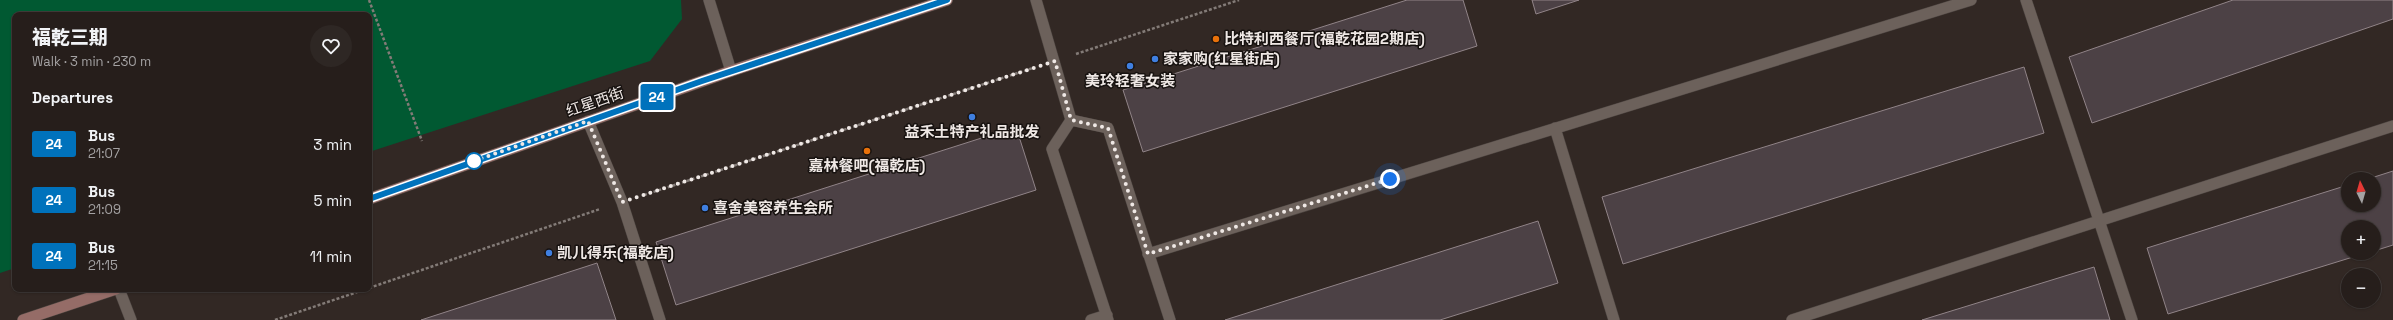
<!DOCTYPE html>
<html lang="en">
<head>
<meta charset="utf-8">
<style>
	body { margin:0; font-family:"Space Grotesk","Noto Sans SC",sans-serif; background:#2e2724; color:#f1f3f6; height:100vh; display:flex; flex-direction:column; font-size:15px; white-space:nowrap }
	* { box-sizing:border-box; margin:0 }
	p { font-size:13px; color:#a4a2a3 }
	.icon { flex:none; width:22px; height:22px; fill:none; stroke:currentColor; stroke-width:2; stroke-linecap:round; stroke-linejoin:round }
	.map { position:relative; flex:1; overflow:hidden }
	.sheet { position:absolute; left:12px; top:12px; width:360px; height:280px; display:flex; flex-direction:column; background:#261e1b; border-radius:8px; box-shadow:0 1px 3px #0004,0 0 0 1px #423c3a }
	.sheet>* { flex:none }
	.badge { padding:0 8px; border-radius:3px; font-size:14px; line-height:26px }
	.needle { width:26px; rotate:355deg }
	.buttons { position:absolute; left:2341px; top:172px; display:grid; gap:8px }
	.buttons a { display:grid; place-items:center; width:40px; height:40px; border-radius:50%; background:#261e1b; box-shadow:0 1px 3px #0004,0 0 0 1px #423c3a; font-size:20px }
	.you { position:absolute; width:20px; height:20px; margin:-10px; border:3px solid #fff; border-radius:50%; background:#1a73e8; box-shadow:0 0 0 6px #1a73e833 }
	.map>.badge { position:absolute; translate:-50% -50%; box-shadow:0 0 0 2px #fff }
	h2 { padding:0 20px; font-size:15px; line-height:36px }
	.round { display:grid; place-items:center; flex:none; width:42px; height:42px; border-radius:21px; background:#2e2724 }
	.head { display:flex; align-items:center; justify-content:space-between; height:68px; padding:0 20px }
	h1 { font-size:19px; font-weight:800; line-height:30px }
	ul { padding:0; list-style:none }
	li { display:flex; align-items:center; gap:12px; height:56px; padding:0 20px }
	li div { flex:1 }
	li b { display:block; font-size:15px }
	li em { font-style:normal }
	li .badge { min-width:44px; font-weight:700; text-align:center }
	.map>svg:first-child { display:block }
	.green { fill:#015932 }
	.building { fill:#4c4145; stroke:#918488 }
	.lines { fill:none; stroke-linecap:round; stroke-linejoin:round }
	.service-casing { stroke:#4d4541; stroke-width:12 }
	.minor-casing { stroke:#4d4541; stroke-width:12 }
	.tertiary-casing { stroke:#4d4541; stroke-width:12 }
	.secondary-casing { stroke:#4d4541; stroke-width:12 }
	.path { stroke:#837b77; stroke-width:2.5; stroke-dasharray:3 2; stroke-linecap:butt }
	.service { stroke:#6c615b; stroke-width:11 }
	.minor { stroke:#6c615b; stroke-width:11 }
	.tertiary { stroke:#6c615b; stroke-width:11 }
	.secondary { stroke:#956c67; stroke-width:11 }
	.line-casing { stroke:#fff; stroke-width:9 }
	.line { stroke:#0072bc; stroke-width:6 }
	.walk { stroke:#efe8e5; stroke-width:4; stroke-dasharray:0 7.2 }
	.food-dot { fill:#e8710a; stroke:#171210; stroke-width:1.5 }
	.shop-dot { fill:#3f7fe0; stroke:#171210; stroke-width:1.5 }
	.stop-dot { fill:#fff; stroke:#0072bc; stroke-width:2 }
	.labels { text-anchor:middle; stroke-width:3; stroke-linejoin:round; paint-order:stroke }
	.poi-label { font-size:15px; font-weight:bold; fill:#efe8e5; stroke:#171210; text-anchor:start }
	.street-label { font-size:15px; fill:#efe8e5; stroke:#171210 }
</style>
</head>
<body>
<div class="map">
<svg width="2393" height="320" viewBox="0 0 2393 320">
	<rect width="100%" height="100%" fill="#322824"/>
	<!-- green -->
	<path class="green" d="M0,0H681L682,19L650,61L369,152V15H15V268L0,273Z"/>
	<!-- building -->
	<path class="building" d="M1407,0H1463L1477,46L1143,152L1123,90Z
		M1532,0H1579L1536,14Z
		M2233,0H2393V19L2092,123L2069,57Z
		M2024,67L2044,133L1623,264L1602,197Z
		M1016,127L1036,190L676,305L656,242Z
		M2393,171V245L2374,251V227H2348V253H2366L2168,314L2147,248L2348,185V205H2374V179H2368Z
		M1538,221L1558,283L1440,320H1225Z
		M597,263L616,320H421Z
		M2094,267L2110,320H1922Z"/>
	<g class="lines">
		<!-- service casing -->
		<g class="service-casing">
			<path id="service" d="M1036,0L1071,120"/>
		</g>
		<!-- minor casing -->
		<g class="minor-casing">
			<path id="minor" d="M2026,0L2132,320
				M588,121L622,202L660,320
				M1555,128L1614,320
				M1148,254L1971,0
				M119,289L131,320
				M1091,320L1107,315
				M1108,320L1052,149L1071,120L1108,128L1170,320
				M1792,320L2393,126"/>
		</g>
		<!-- tertiary casing -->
		<g class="tertiary-casing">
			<path id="tertiary" d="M709,0L731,71"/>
		</g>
		<!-- secondary casing -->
		<g class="secondary-casing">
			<path id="secondary" d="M369,199L731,71L947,0
				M23,320L116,289"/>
		</g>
		<!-- path -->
		<path class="path" d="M369,0L422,141
			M1076,54L1239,0
			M644,195L1033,68
			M369,288L600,209
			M275,320L366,289"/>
		<!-- service -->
		<use href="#service" class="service"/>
		<!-- minor -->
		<use href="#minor" class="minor"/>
		<!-- tertiary -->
		<use href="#tertiary" class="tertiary"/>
		<!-- secondary -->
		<use href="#secondary" class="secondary"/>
	</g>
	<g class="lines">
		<!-- line casing -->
		<g class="line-casing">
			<path id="line" d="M369,199L702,81L947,0"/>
		</g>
		<!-- line -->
		<use href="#line" class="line"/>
		<!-- walk -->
		<path class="walk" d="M474,161L471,162L588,121L622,202L1055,61L1071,120L1108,128L1148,254L1390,179"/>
	</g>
	<!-- markers -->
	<g class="food-dot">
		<circle cx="1216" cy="39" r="4"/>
		<circle cx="867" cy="151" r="4"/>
	</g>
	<g class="shop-dot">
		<circle cx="1155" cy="59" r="4"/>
		<circle cx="1130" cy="66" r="4"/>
		<circle cx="972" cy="117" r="4"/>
		<circle cx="705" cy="208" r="4"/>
		<circle cx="549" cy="253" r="4"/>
	</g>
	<circle class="stop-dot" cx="474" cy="161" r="8"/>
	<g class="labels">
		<!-- poi labels -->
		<g class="poi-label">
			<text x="1224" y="44">比特利西餐厅(福乾花园2期店)</text>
			<text x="1163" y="64">家家购(红星街店)</text>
			<text x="1130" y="86" text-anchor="middle">美玲轻奢女装</text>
			<text x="972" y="137" text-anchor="middle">益禾土特产礼品批发</text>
			<text x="867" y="171" text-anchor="middle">嘉林餐吧(福乾店)</text>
			<text x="713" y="213">喜舍美容养生会所</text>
			<text x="557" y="258">凯儿得乐(福乾店)</text>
		</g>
		<!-- street labels -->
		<g class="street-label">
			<text transform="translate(595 102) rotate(-19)" y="5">红星西街</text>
		</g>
	</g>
</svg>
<div class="buttons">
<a><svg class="needle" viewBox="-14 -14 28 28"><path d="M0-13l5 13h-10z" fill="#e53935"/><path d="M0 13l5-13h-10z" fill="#a4a2a3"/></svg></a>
<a>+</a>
<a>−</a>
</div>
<div class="you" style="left:1390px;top:179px"></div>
<b class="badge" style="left:657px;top:97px;background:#0072bc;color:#fff">24</b>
<section class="sheet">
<div class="head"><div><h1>福乾三期</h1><p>Walk · 3 min · 230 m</p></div><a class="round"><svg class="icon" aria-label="heart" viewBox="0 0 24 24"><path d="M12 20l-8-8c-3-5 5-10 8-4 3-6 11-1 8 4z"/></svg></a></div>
<h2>Departures</h2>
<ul>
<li><span class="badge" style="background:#0072bc;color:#fff">24</span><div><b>Bus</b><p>21:07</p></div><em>3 min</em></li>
<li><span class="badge" style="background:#0072bc;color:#fff">24</span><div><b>Bus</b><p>21:09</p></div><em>5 min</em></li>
<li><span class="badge" style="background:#0072bc;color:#fff">24</span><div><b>Bus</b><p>21:15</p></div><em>11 min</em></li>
</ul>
</section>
</div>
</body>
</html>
